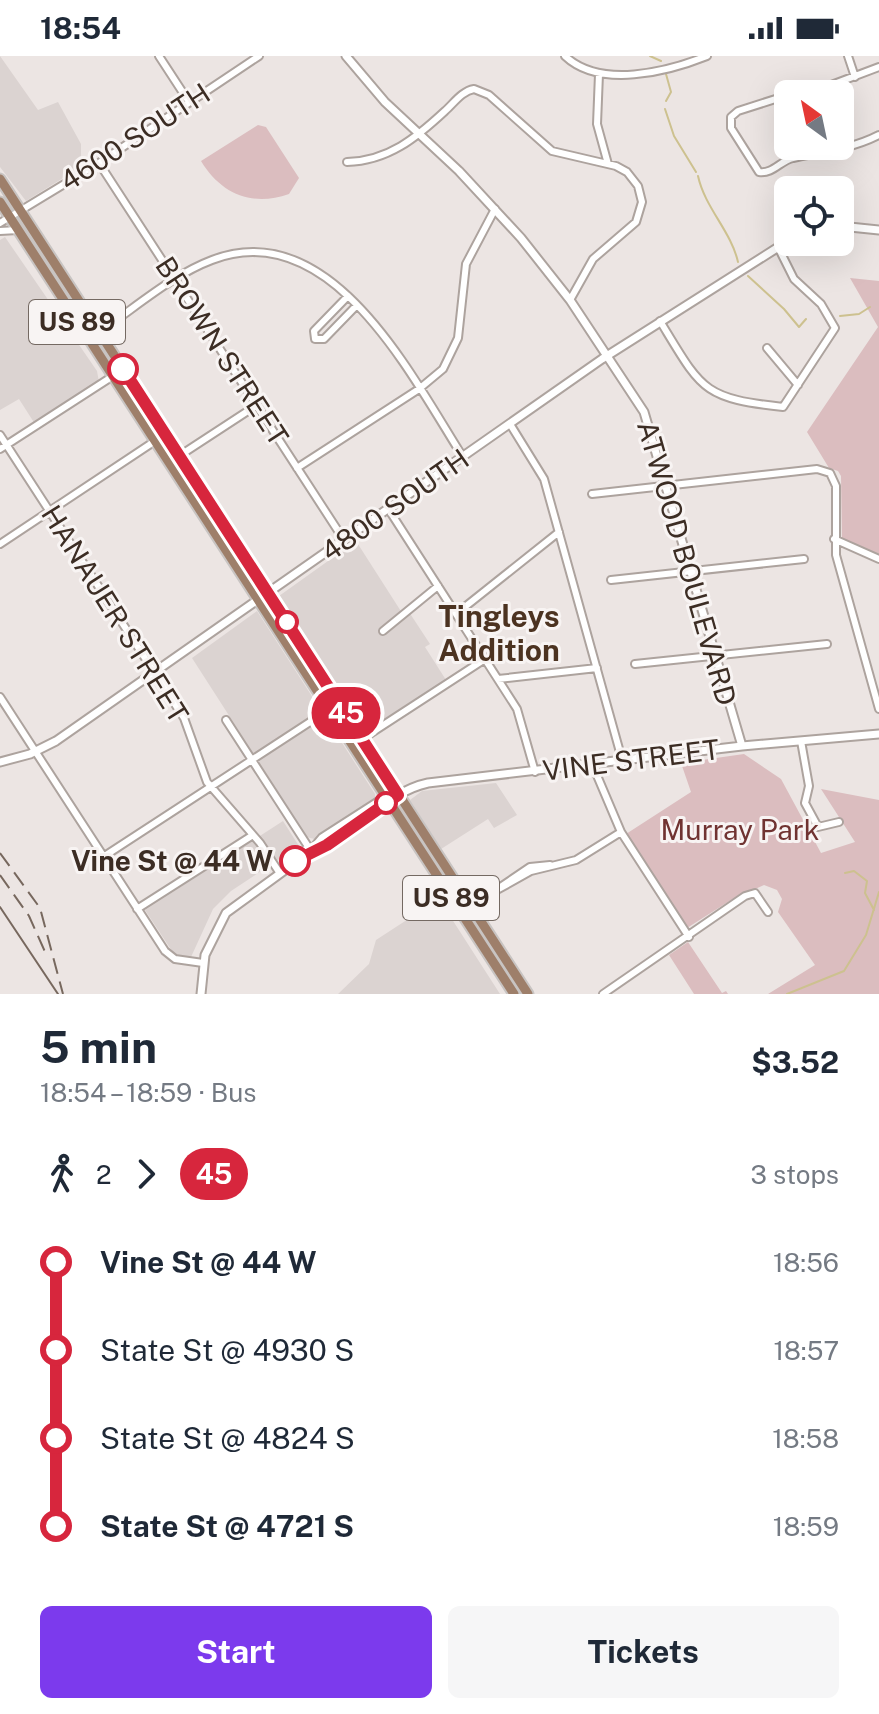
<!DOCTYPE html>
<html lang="en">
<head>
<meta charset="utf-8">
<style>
	body { margin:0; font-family:"Public Sans",sans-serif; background:#f6f6f7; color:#1f2937; height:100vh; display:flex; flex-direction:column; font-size:30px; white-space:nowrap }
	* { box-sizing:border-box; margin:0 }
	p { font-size:26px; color:#747a83 }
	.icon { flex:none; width:44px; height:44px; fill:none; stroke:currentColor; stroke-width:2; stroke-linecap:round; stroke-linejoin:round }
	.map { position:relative; height:938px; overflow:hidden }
	.drawer { display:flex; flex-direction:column; background:#fff; flex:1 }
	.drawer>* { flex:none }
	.badge { padding:0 16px; border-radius:26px; font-size:28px; line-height:52px }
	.needle { width:52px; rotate:327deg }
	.tools { position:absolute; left:774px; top:24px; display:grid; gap:16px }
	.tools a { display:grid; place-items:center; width:80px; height:80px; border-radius:12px; background:#fff; box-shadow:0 8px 32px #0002; font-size:40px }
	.map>.badge { position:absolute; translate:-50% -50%; box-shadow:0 0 0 4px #fff }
	.legs { display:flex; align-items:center; gap:12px; height:88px; padding:0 40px; font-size:26px }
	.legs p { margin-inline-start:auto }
	.headline { display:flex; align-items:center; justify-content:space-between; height:136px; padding:0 40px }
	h1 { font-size:44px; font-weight:700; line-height:60px }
	.primary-button { display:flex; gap:16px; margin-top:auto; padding:16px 40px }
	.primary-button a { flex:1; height:92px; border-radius:12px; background:#7c3aed; color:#fff; font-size:32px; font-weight:700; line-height:92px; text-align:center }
	.primary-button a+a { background:#f6f6f7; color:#1f2937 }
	ul { padding:0 40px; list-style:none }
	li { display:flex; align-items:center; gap:28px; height:88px; font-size:30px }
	li i { display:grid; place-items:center; width:12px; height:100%; margin:0 10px; background:currentColor }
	li i::after { content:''; width:20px; height:20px; margin:-10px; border:6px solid; border-radius:50%; background:#fff }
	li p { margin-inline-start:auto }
	li:first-child i { background:linear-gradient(#0000 50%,currentColor 0) }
	li:last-child i { background:linear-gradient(currentColor 50%,#0000 0) }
	.status { display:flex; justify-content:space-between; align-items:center; height:56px; padding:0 40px; background:#fff; direction:ltr }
	.status svg { height:22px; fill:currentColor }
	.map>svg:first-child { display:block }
	.built { fill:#dbd3d1 }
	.green { fill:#dbbdbf }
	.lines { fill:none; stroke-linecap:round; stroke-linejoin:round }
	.stream { stroke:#cdc18f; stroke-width:2 }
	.minor-casing { stroke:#ada39e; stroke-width:10 }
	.tertiary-casing { stroke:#ada39e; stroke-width:11 }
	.primary-casing { stroke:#c8c4c2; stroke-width:13 }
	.minor { stroke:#fff; stroke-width:6 }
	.tertiary { stroke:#fff; stroke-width:7 }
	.primary { stroke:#9e7f6a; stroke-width:9 }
	.tram { stroke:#77685e; stroke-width:2 }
	.rail { stroke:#77685e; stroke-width:2; stroke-dasharray:16 8; stroke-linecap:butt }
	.line-1-casing { stroke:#fff; stroke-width:18 }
	.line-1 { stroke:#d7263d; stroke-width:12 }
	.stop-1-dot { fill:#fff; stroke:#d7263d; stroke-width:4 }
	.labels { text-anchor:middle; stroke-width:6; stroke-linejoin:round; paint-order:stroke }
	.shield { fill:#f8f4f3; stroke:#746962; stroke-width:2 }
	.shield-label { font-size:26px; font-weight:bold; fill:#3c2d24 }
	.street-label { font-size:28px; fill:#3c2d24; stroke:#f8f4f3 }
	.park-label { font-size:28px; fill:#703331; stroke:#f8f4f3 }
	.stop-label { font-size:28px; font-weight:bold; fill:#3c2d24; stroke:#f8f4f3; text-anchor:end }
	.neighbourhood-label { font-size:30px; font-weight:bold; fill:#4c3321; stroke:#f8f4f3 }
</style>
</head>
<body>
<div class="status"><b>18:54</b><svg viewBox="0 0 49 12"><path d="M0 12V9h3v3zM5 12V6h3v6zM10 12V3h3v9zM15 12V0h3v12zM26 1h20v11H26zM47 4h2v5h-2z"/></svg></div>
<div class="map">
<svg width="879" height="938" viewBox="0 0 879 938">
	<rect width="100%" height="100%" fill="#ece5e3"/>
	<!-- built -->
	<path class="built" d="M0,0L38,54L58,46L81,88V111L26,145L0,111Z
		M5,181L97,315L99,326L35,368L19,343L0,354V184Z
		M356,485L404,560L409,556L430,588L425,591L446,624L365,675L279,540Z
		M257,555L375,738V744L314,783L307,781L192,602Z
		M496,727L517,759L494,772L488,763L441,793L410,744L422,735Z
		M283,765L299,790L231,835L213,853L191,901L174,898L145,854Z
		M439,843L500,938H338L369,908L376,884Z"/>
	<!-- green -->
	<path class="green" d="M258,69L266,71L299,122L289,138C252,151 221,138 201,105Z
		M850,222L879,225V498L842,483L841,420L838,415L829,412L807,376L878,271Z
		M744,698L781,723L821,797L855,786L821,733L879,744V938H768L815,909L778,856L782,843L777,834L764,829L731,844L687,872L626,778L691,736L681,707Z
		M688,886L722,937L726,935L728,938H694L669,899Z"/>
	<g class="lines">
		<!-- stream -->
		<path class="stream" d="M650,0L661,5
			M666,45L671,36L666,18
			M665,53L674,80L696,116
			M698,120C705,152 731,175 738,206
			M748,220L784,253L799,271L806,263
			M840,260L859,258L870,251
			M845,817L854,815L867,825L865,837L874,854
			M787,938L844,915L866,879L879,836"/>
		<!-- minor casing -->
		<g class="minor-casing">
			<path id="minor" d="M159,0L189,46
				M565,0C600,33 667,16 707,0
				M848,0L855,21
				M599,18L597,68L608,108
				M792,38L818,34L879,11
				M788,39L738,55L731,61V72L759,116C773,118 780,105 793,102C822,96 852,93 879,79
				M347,106C388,105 416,82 445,55C454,47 462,35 474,33L489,39L552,95L616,110L627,116L638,130L642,146L636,166L593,203L570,244
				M99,107L344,484
				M0,167L99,107L259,0
				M0,175L18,174
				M348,240L314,275L315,283H324L357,249
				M660,265C702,334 702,342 783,351L835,272L821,248L794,223L778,191
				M99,276C135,252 172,219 212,204C331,158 412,321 463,401
				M767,292L798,329
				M510,368L544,423L623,707
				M0,379L184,662L207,726L260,787L279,816
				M0,393L113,320
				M179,400L257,349
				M297,412L419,333L443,313L458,282L466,208L495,153
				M592,438L817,413L830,417L836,430V499L879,653
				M389,454L517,653L535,716
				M834,483L879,503
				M0,488L155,385
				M611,524L804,503
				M456,558L559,476
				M383,575L438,530
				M635,608L827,588
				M498,623L597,612
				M0,641L165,895L175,903L203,907
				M226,664L311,795
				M362,683L485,603
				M801,685L809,730L805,747L818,771L839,766
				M593,710L621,776L689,881
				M103,801L339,647
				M497,834L531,815L576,804L621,776
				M471,851L530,811L550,809
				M137,853L253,779
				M603,938L745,840L755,837L768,856"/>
		</g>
		<!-- tertiary casing -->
		<g class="tertiary-casing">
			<path id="tertiary" d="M346,0L385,46L459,115L521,182L570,244L644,356L742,690
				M840,170L879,174
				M0,706L30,698L56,685L602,303L788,185
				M311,795C355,780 385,736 428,727L742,690L879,678
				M201,938L205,899L226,857L311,795L322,782L378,746L388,745"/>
		</g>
		<!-- primary casing -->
		<g class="primary-casing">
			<path id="primary" d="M0,123L528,938
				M0,146L514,938"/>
		</g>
		<!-- minor -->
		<use href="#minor" class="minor"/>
		<!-- tertiary -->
		<use href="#tertiary" class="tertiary"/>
		<!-- primary -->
		<use href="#primary" class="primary"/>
		<!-- tram -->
		<path class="tram" d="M0,851L58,938"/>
		<!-- rail -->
		<path class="rail" d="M0,797L40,852L63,938
			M0,819L29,860L46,898"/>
	</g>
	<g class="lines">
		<!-- line-1 casing -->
		<g class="line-1-casing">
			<path id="line-1" d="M123,313L398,739L327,789L295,805"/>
		</g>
		<!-- line-1 -->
		<use href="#line-1" class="line-1"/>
	</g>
	<!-- markers -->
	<g class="stop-1-dot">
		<circle cx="123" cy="313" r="14"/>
		<circle cx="287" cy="566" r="10"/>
		<circle cx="386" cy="747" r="10"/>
		<circle cx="295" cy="805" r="14"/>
	</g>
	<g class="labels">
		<!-- shield labels -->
		<g class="shield">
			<rect x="29" y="244" width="96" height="44" rx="6"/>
			<rect x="403" y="820" width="96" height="44" rx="6"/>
		</g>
		<g class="shield-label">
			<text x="77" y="275">US 89</text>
			<text x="451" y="851">US 89</text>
		</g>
		<!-- street labels -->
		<g class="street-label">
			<text transform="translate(135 81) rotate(-33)" y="10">4600 SOUTH</text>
			<text transform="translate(222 295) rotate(57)" y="10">BROWN STREET</text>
			<text transform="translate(395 449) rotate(-35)" y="10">4800 SOUTH</text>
			<text transform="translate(687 507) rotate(74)" y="10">ATWOOD BOULEVARD</text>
			<text transform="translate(115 558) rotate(58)" y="10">HANAUER STREET</text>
			<text transform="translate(631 704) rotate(-7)" y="10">VINE STREET</text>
		</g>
		<!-- park labels -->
		<g class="park-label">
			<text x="740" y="784">Murray Park</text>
		</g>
		<!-- stop labels -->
		<g class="stop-label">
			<text x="273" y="815">Vine St @ 44 W</text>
		</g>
		<!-- neighbourhood labels -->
		<g class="neighbourhood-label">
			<text x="499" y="571">Tingleys<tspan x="499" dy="34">Addition</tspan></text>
		</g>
	</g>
</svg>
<div class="tools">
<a><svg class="needle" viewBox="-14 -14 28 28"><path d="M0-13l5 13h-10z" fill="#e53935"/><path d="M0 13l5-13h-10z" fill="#747a83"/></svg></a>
<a><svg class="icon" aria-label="locate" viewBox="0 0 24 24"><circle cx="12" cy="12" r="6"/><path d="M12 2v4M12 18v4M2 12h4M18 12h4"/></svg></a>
</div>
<b class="badge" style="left:346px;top:657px;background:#d7263d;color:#fff">45</b>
</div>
<section class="drawer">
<div class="headline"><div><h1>5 min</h1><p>18:54 – 18:59 · Bus</p></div><b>$3.52</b></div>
<div class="legs"><svg class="icon" aria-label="walk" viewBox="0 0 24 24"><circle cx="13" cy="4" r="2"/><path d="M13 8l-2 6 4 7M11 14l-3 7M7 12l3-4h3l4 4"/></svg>2<svg class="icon" aria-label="forward" viewBox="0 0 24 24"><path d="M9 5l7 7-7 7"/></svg><b class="badge" style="background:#d7263d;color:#fff">45</b><p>3 stops</p></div>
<ul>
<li><i style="color:#d7263d"></i><b>Vine St @ 44 W</b><p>18:56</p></li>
<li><i style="color:#d7263d"></i><span>State St @ 4930 S</span><p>18:57</p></li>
<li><i style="color:#d7263d"></i><span>State St @ 4824 S</span><p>18:58</p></li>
<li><i style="color:#d7263d"></i><b>State St @ 4721 S</b><p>18:59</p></li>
</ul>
<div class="primary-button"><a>Start</a><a>Tickets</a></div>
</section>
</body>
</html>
